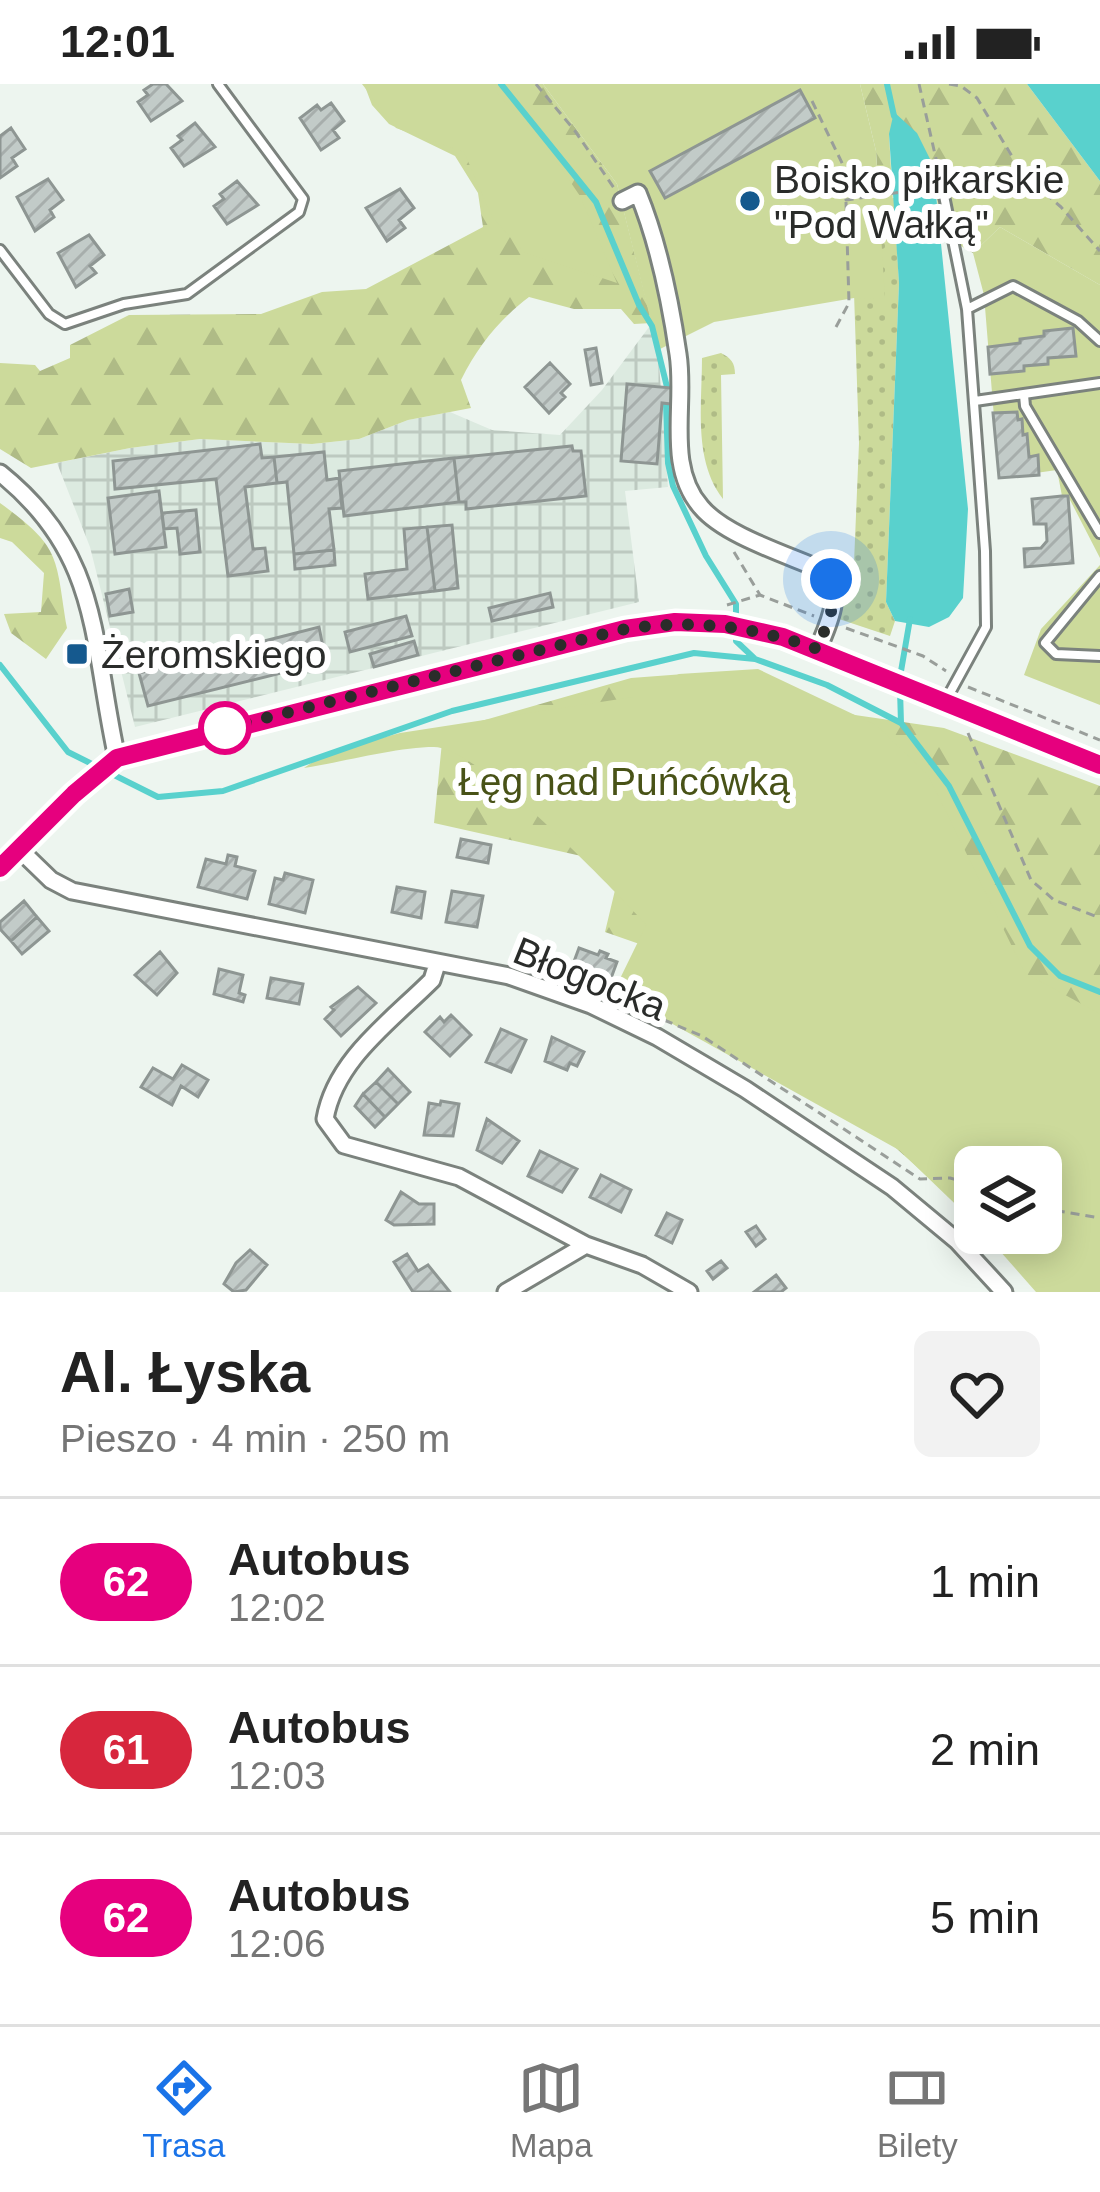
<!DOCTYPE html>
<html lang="pl">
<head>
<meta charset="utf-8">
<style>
	body { margin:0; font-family:Helvetica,sans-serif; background:#f2f2f2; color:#222; height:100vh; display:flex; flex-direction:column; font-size:45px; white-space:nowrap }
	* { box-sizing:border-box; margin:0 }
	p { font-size:39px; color:#767676 }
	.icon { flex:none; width:66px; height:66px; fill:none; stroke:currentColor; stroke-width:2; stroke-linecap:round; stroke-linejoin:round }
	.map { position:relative; height:1208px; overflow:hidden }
	.panel { display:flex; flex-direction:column; background:#fff; flex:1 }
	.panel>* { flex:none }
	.badge { padding:0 24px; border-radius:39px; font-size:42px; line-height:78px }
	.tools { position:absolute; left:954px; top:1062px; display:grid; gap:24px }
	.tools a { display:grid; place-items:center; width:108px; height:108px; border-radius:18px; background:#fff; box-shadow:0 6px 30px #0003; font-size:60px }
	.you { position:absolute; width:60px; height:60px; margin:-30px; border:9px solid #fff; border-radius:50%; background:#1a73e8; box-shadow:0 0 0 18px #1a73e833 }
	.map>.badge { position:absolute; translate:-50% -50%; box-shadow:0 0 0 6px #fff }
	.round { display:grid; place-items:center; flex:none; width:126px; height:126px; border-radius:18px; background:#f2f2f2 }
	.summary { display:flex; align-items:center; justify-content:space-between; height:204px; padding:0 60px }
	h1 { font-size:57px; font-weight:700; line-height:90px }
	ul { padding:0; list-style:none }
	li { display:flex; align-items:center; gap:36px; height:168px; padding:0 60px; border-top:3px solid #e0e0e0 }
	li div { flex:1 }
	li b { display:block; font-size:45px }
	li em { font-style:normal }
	li .badge { min-width:132px; font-weight:700; text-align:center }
	.status { display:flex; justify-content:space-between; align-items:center; height:84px; padding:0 60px; background:#fff; direction:ltr }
	.status svg { height:33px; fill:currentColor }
	.tab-bar { display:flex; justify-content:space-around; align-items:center; height:168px; border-top:3px solid #e0e0e0; background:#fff; font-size:33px; color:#767676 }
	.tab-bar a { display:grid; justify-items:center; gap:6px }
	.tab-bar .selected { color:#1a73e8 }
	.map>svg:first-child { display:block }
	.industrial { fill:url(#industrial-grid) }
	.grass { fill:url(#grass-dots) }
	.forest { fill:url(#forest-firs) }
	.park { fill:#ccda9b }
	.water { fill:#59d1cd }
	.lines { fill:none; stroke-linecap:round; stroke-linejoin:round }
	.stream { stroke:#59d1cd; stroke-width:6 }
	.building { fill:url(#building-hatch); stroke:#8e9693; stroke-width:3 }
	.service-casing { stroke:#7b827d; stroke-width:14 }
	.minor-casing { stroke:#7b827d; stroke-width:21 }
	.tertiary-casing { stroke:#7b827d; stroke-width:24 }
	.path { stroke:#999e9a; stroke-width:3; stroke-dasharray:9 6; stroke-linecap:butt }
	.service { stroke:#fff; stroke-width:8 }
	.minor { stroke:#fff; stroke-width:15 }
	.tertiary { stroke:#fff; stroke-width:18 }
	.line-casing { stroke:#fff; stroke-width:27 }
	.line { stroke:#e6007e; stroke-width:18 }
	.walk { stroke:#2a2c2a; stroke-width:12; stroke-dasharray:0 21.6 }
	.poi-dot { fill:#15598e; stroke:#fff; stroke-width:4.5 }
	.stop-dot { fill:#fff; stroke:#e6007e; stroke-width:6 }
	.labels { text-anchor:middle; stroke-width:12; stroke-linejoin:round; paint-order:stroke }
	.poi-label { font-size:39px; fill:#2a2c2a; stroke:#fff; text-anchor:start }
	.park-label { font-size:39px; fill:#485217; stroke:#fff }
	.street-label { font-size:39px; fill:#2a2c2a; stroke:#fff }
</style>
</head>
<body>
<div class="status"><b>12:01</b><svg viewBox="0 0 49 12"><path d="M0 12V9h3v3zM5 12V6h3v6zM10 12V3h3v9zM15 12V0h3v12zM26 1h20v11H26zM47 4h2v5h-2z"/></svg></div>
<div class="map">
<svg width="1100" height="1208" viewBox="0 0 1100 1208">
	<defs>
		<pattern id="industrial-grid" width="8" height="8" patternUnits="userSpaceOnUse" patternTransform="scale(3)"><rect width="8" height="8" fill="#dceae0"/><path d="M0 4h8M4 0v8" fill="none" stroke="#bdc9c0"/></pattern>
		<pattern id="grass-dots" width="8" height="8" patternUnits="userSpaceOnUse" patternTransform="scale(3)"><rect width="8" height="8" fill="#ccda9b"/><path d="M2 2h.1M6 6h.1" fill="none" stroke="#afbb86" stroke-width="1.8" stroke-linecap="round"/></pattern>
		<pattern id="forest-firs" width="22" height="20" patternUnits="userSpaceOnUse" patternTransform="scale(3)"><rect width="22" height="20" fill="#ccda9b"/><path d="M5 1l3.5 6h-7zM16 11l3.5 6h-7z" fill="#afbb86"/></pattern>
		<pattern id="building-hatch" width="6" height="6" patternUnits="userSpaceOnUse" patternTransform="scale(3)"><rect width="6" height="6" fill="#c2cbc8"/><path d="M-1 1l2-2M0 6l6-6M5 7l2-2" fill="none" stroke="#a7aeac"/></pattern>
	</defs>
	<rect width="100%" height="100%" fill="#edf5ef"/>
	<!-- industrial -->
	<path class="industrial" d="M652,239L658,266L668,403L625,407L639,518L135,643L90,463L57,379L130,364L200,355L312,360L359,355L408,336L450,328L492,346L560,351L602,306Z"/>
	<!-- grass -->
	<path class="grass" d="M894,114L899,199L886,518L895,537L890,552L839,535L842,479H854L859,359L851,119Z
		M721,269C731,274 735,279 735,290L721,291L723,415C693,376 702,321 702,274Z"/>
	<!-- forest -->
	<path class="forest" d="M364,0H543L617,100L652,239L634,240L621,225H574L529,213C499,236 478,262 461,296L471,324L408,336L359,355L312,360L200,355L130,364L31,384L0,365V279L35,281L40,287L70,274V261L129,231L261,230L322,208L366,205L483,143L478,109L455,72L389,40L372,21Z
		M860,0H1027L1100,97V201L1000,143L973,169L941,150L933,81L889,50L895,155L882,158L876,67Z
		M0,419C62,464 55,472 67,544L46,575L11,549L4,530L41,528L44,489L12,458L0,454Z
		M684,590L855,631L944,644L1100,702V1208L1041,1149V1083H975L968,1128L871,1042L648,863L605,848L621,781L434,739L443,648L631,594Z"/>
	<!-- park -->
	<path class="park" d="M362,0H490L554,74L580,112L617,199L524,168L492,133L464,68L396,44Z
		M543,0H860L876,67L885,215L854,214L714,238L658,266L617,100Z
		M1000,143L1100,201V474L1068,412H1062L1057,386L999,394L984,211L973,169Z
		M1100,481V621L1024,591L1041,545Z
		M758,585L876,641L928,691L1025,889L1100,930V1208H1036L984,1149H1041V1083H975V1139L899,1066L660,933L611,913L699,733L647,841C612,805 479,663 434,663C397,663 343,678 304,684L326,669L400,649L633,613L679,590Z"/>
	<!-- water -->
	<path class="water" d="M1027,0H1100V97Z
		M894,28L917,49L933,81L968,425L963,514L949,533L929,543L895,537L886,518L899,199L889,50Z"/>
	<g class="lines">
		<!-- stream -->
		<path class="stream" d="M501,0L596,118L639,221L652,242L667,303
			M887,0L894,32
			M666,320L668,379L673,402L706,472L736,520V557L754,574
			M0,581L68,668L158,713L223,707L452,627L694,569L755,575L827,601L901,639L949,702L1030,862L1060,892L1100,908
			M900,593L910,535
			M900,606L901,639"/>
	</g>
	<!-- building -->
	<path class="building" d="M153,0H166L182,17L151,37L138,18L148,11L144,6Z
		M800,6L815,34L665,114L650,87Z
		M331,19L344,37L333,46L339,54L321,66L300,34L317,21L321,26Z
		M195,39L215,63L184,82L171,64L182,56L178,52Z
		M11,44L25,65L12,74L17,82L0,94V52Z
		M48,95L63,116L50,126L54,133L35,147L17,113Z
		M237,97L258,121L227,140L214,122L224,115L220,110Z
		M400,105L414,124L399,136L405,144L387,157L366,124Z
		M89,151L104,171L90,182L96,189L76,203L58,169Z
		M1073,244L1076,272L1048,274V280L1024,282V287L990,290L988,263L1020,259V255L1044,252V247Z
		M596,264L602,299L591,301L585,266Z
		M550,279L570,300L561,309L565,313L549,329L525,303Z
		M627,300L672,304L671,320L662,319L657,380L621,377Z
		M1017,328L1018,336L1022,335L1023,351L1027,350L1029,373L1038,371L1039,391L999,394L993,329Z
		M260,360L262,374L274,373L277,399L245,403L253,465L265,464L268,487L228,492L216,395L115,405L113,377Z
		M572,362L573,367H581L586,412L466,425V418H459L454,374Z
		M324,368L327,396L339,394L342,424L329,425L334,466L294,470L287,398L277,399L274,373Z
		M454,374L459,418L344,432L339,387Z
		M159,407L166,463L115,470L108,414Z
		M1062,412H1068L1073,479L1025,483L1024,465L1041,464L1047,457L1046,440H1034L1032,415Z
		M196,426L200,468L180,470L177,444L164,445L162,429Z
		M452,441L458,504L435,507L427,443Z
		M427,443L435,507L368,515L365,490L407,485L404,445Z
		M334,466L335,481L295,485L294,470Z
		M129,505L133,528L110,532L106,510Z
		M550,509L553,523L492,537L489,524Z
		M406,532L412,552L350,568L345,548Z
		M319,543L326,578L148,622L139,589Z
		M414,557L418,571L374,583L370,570Z
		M461,755L491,761L488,779L457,773Z
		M228,771L237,773L235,782L255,787L247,815L198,803L206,775L226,780Z
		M285,789L313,796L305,829L269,820L275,794L283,796Z
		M397,803L425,808L421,834L392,828Z
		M452,807L483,812L477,843L446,838Z
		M24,817L37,833L11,857L0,845V838Z
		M37,833L49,847L22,870L11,857Z
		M579,864L598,871L600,867L608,870L606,874L617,878L607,905L569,891Z
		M160,868L177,889L157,911L135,891Z
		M219,885L243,891L239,909L245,911L243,918L214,910Z
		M271,894L303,900L299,920L267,914Z
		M358,903L376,919L341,952L325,935L334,926L331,923Z
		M451,931L471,951L450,972L425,948L440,933L444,938Z
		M501,945L526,956L511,988L486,978Z
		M552,953L584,968L577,982L570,979L567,986L545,977Z
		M182,981L208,996L198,1013L181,1002L172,1021L141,1003L153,984L173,995Z
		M388,985L410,1008L398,1020L376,998Z
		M376,998L398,1020L385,1033L363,1010Z
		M363,1010L385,1033L375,1043L355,1022Z
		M441,1017L459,1020L453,1052L424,1051L429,1019L440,1021Z
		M487,1035L519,1057L502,1079L477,1066Z
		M540,1067L577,1085L562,1108L528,1092Z
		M601,1091L631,1106L621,1128L590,1113Z
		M401,1108L419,1120H434V1140L394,1141L386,1136Z
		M667,1129L682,1136L672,1159L656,1151Z
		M756,1142L765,1155L756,1162L746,1148Z
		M250,1166L267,1181L246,1206L234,1208L224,1200L236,1179Z
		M407,1170L418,1187L428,1181L450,1208H413L394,1178Z
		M721,1177L727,1184L713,1195L707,1187Z
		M776,1191L786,1204L781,1208H754Z"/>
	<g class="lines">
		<!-- service casing -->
		<g class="service-casing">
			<path id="service" d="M942,102L967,225L985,467L986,543L946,616
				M0,166L49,230L65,240L124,220L187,210L299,128L303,115L218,0
				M967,225L1013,202L1078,237L1100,257
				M1024,311L1025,322L1100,449
				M975,317L1100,299
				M1100,492L1045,559L1056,570L1100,572"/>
		</g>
		<!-- minor casing -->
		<g class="minor-casing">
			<path id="minor" d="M622,117L638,109C659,160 670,215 678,270C686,320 665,382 701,423C725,452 789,471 824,487C844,511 828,540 818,565
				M0,389C102,471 91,556 117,674
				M19,765L51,796L72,807L509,892L591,921L657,953L745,1005L892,1103L957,1157L1004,1208
				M437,880L432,896C391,937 335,976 325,1035L344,1061L459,1093L586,1161L642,1181L689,1208
				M506,1208L586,1161"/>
		</g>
		<!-- tertiary casing -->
		<g class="tertiary-casing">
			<path id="tertiary" d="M0,784L74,710L117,674L624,545L675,538L725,540L783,552L1100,681"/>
		</g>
		<!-- path -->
		<path class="path" d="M536,0L575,47L614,104
			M919,0L939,88
			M949,0L961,2L977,14L1022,89L1061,123L1100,167
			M812,17L844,83L846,116L929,104
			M836,243L849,219L846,118
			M734,468L760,511
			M727,521L760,511L814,532
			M846,544L923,572L946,587
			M968,603L1100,656
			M968,649L1031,796L1054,816L1100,834
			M664,936L702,952L920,1095L950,1094L975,1101
			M1041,1124L1100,1134"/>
		<!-- service -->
		<use href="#service" class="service"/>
		<!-- minor -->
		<use href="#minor" class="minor"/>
		<!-- tertiary -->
		<use href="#tertiary" class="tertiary"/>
	</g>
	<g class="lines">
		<!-- line casing -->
		<g class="line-casing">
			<path id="line" d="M0,784L74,710L117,674L625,545L675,538L725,540L783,553L1100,681"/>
		</g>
		<!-- line -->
		<use href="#line" class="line"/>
		<!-- walk -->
		<path class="walk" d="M225,644L625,545C694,535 752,542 818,565L834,519L831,495"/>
	</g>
	<!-- markers -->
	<g class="poi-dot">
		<circle cx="750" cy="117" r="12"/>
		<rect x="65" y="558" width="24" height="24" rx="6"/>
	</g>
	<circle class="stop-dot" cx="225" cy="644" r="24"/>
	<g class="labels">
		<!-- poi labels -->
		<g class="poi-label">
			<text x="774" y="109">Boisko piłkarskie<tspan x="774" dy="45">"Pod Wałką"</tspan></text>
			<text x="101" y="584">Żeromskiego</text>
		</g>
		<!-- park labels -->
		<g class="park-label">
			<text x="624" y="711">Łęg nad Puńcówką</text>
		</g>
		<!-- street labels -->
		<g class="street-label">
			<text transform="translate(590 894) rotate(22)" y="14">Błogocka</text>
		</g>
	</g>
</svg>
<div class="tools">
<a><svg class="icon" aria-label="layers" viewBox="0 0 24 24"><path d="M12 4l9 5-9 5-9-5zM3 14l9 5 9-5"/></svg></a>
</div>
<div class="you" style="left:831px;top:495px"></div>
</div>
<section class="panel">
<div class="summary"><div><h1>Al. Łyska</h1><p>Pieszo · 4 min · 250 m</p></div><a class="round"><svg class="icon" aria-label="heart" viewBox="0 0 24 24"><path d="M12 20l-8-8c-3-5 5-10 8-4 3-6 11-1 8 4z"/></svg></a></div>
<ul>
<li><span class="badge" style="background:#e6007e;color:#fff">62</span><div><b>Autobus</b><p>12:02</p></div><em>1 min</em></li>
<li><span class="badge" style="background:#d7263d;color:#fff">61</span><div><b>Autobus</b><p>12:03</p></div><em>2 min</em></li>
<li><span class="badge" style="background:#e6007e;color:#fff">62</span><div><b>Autobus</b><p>12:06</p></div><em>5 min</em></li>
</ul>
</section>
<nav class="tab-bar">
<a class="selected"><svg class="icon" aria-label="directions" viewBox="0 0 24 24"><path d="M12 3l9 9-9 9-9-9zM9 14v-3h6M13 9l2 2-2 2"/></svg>Trasa</a>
<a><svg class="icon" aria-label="map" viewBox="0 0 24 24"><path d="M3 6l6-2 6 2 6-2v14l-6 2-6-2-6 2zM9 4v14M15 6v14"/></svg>Mapa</a>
<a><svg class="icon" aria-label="tickets" viewBox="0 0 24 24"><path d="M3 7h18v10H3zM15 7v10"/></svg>Bilety</a>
</nav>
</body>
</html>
